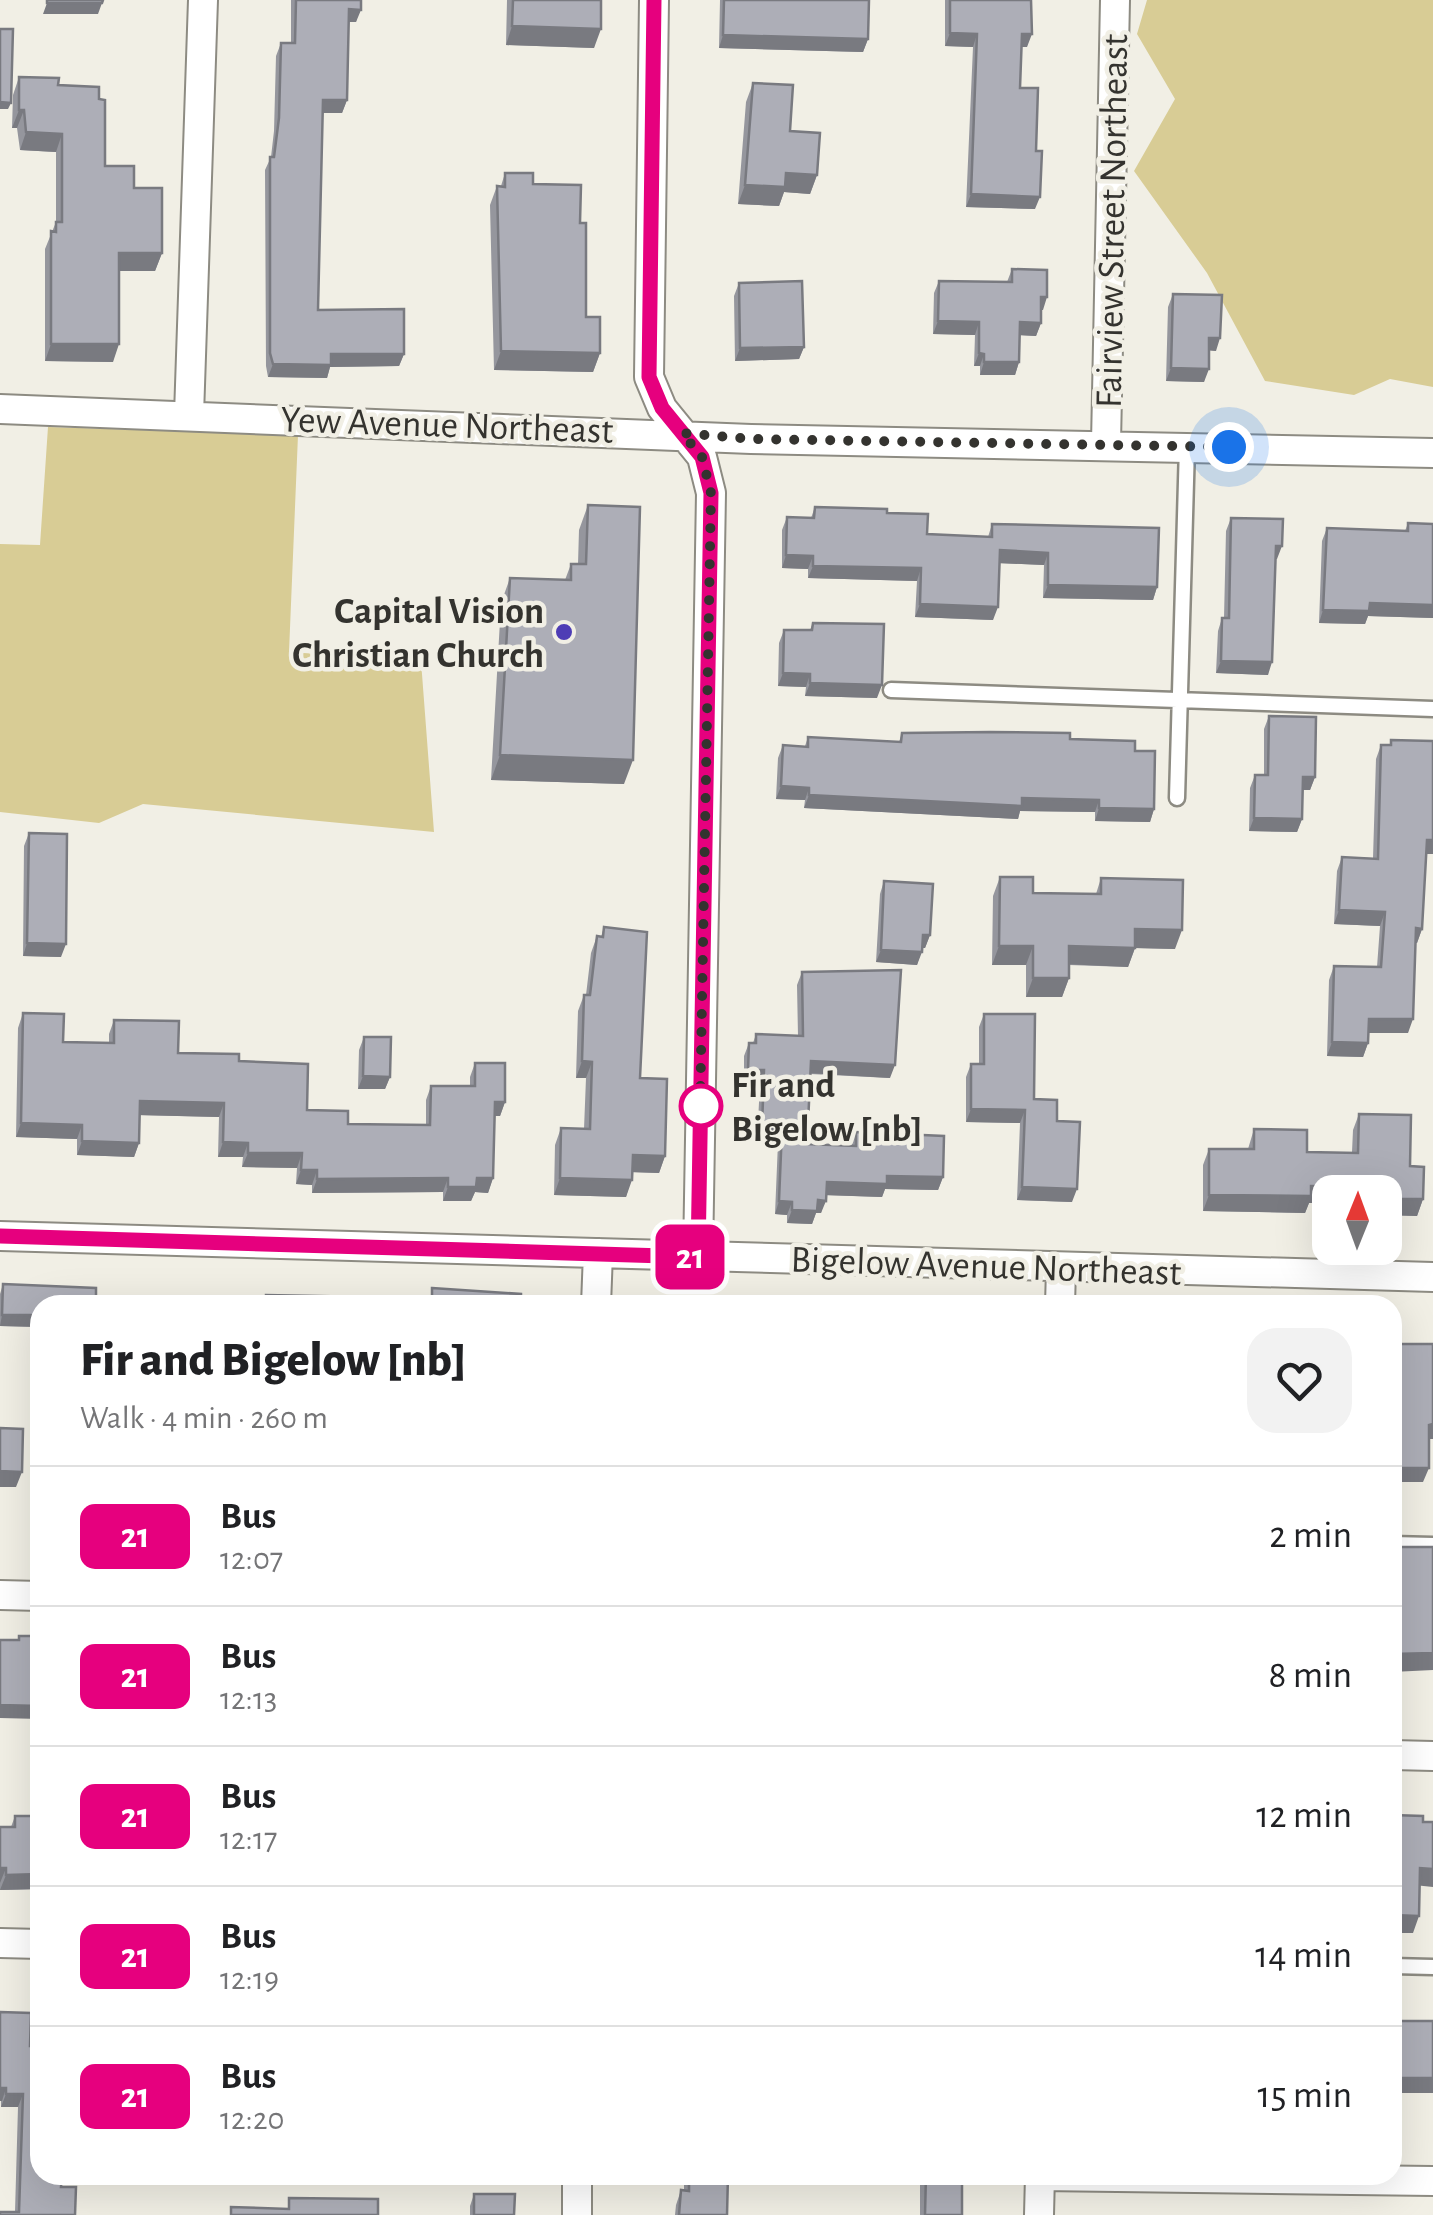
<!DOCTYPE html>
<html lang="en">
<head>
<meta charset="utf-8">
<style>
	body { margin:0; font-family:"Alegreya Sans",sans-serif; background:#f2f2f2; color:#202124; height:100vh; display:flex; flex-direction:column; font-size:38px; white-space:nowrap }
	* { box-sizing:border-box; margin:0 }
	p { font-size:32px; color:#757577 }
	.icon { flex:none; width:55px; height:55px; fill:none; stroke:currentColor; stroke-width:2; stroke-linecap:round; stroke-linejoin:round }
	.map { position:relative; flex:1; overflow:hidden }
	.details { position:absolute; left:30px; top:1295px; width:1372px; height:890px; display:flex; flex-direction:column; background:#fff; border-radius:30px; box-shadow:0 10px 40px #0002 }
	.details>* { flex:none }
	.badge { padding:0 20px; border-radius:15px; font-size:35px; line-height:65px }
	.needle { width:65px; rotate:1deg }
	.buttons { position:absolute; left:1312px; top:1175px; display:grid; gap:20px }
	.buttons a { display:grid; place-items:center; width:90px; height:90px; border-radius:20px; background:#fff; box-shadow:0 10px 40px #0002; font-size:50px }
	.you { position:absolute; width:50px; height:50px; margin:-25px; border:8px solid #fff; border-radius:50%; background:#1a73e8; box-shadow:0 0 0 15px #1a73e833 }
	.map>.badge { position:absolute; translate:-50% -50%; box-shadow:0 0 0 5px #fff }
	.round { display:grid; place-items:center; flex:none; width:105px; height:105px; border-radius:30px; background:#f2f2f2 }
	.summary { display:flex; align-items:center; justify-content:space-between; height:170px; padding:0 50px }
	h1 { font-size:48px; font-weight:800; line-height:75px }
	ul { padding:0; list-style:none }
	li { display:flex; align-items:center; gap:30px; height:140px; padding:0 50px; border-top:2px solid #e0e0e0 }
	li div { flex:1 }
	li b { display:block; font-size:38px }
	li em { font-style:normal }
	li .badge { min-width:110px; font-weight:700; text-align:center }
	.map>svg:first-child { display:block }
	.green { fill:#d8cc95 }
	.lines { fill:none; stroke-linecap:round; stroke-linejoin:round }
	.service-casing { stroke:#8d8b82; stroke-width:19 }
	.minor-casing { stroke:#8d8b82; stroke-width:32 }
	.service { stroke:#fff; stroke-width:14 }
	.minor { stroke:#fff; stroke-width:28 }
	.wall { fill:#95969d }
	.shaded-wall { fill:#797a80 }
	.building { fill:#adaeb7; stroke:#797a80; stroke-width:2.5 }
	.line-casing { stroke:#fff; stroke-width:22 }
	.line { stroke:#e6007e; stroke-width:15 }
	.walk { stroke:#34332f; stroke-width:10; stroke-dasharray:0 18 }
	.poi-dot { fill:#4e3db5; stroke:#f1efe5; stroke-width:4 }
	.stop-dot { fill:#fff; stroke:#e6007e; stroke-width:5 }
	.labels { text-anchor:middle; stroke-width:9; stroke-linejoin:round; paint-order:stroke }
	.street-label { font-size:38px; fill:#34332f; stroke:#f1efe5 }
	.poi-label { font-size:38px; font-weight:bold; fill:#34332f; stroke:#f1efe5; text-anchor:end }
	.stop-label { font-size:38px; font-weight:bold; fill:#34332f; stroke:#f1efe5; text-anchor:start }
</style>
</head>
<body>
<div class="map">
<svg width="1433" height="2215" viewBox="0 0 1433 2215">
	<rect width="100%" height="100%" fill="#f1efe5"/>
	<!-- green -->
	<path class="green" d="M1147,0H1433V387L1390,379L1354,395L1265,381L1207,273L1134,171L1175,99L1137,34Z
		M48,427L298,435L289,652L421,661L434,832L143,804L99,823L0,812V544L40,545Z"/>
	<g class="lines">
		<!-- service casing -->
		<g class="service-casing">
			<path id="service" d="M891,690L1433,709
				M1177,798L1187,446
				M1392,1544L1433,1545
				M1392,1966L1433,1967"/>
		</g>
		<!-- minor casing -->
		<g class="minor-casing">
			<path id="minor" d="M654,0L649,377L662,408L702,457L711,493L698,1257
				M0,409L751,439L1433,453
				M189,415L203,0
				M1106,443L1115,0
				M0,1236L1433,1277
				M596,1305L598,1253
				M1060,1305L1061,1269
				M0,1595L40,1596
				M1392,1755L1433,1756
				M0,1943L40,1944
				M1040,2176L1433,2181
				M577,2215V2175
				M1039,2215L1040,2175"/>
		</g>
		<!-- service -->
		<use href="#service" class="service"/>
		<!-- minor -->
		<use href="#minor" class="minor"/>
	</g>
	<!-- wall -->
	<path class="wall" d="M291,0H361L356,22H349L347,100L342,113H323L318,310L404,354L399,366L330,367L327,378L268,377L266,366L265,170L271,157L274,131L276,56L281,43H291Z
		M507,0H601L594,48L506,45Z
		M720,0H869L868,39L863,52L719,48Z
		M945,0H1031L1027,47H1021L1020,88L1035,209L966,207L973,47L945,46Z
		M19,77L58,85L99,99L105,166L134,188L162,253L155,271H119L113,362L45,361V249L56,222V152L20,150L17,128H12L13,95Z
		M753,83L790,131L817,175L810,194L784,192L779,206L738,204L746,102Z
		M505,173L533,184L580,223L586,317L600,353L593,372L494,370L490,205L497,186H501Z
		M1012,269L1043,310H1041V323L1036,336L1020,335L1019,362L1015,375H980V366H974L975,335L933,334L934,293L939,281L1007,282Z
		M739,283L804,347L799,359L735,361L734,296Z
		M1173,294L1216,351L1209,350L1204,382L1166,381L1168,307Z
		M588,505L624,784L491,780L501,603L510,578L565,580L571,564H578L579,530Z
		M815,507L887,513L927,534L988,537L992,524L1157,587L1153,600L1043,598L1044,565L999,563L993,620L915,617L917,581L808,578V569L782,568V530L787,517L811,518Z
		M1231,518L1277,559H1275L1268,675L1216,673L1218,631L1222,618H1224L1226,531Z
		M1408,523L1433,524V618L1368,616L1365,624L1319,623L1322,541L1327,528L1405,531Z
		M813,623L877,698L805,696L806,687L778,686L779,643L784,630H810Z
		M1269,716L1315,777L1310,790H1302V819L1297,832L1249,831L1250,788L1255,775H1264V729Z
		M902,733L1070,739L1135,751L1154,809L1150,822L1095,821V812L1020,811L1018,819L804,808L805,800L776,799L778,758L783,745L805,746L808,737L899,742Z
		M1391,740L1426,854L1422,929L1417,943L1416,942L1408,1033H1369L1368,1043L1363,1057L1327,1056L1329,980L1334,966L1377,967L1380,926L1334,924L1337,871L1342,857L1373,858L1376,759L1381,745H1390Z
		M29,833L61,957L23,956L24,846Z
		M1000,877L1033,893L1096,894L1101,878L1175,949L1135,948L1128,967L1069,965V978L1062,997H1026V965H992L993,896Z
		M884,881L930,935L925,948H922L917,965L876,962L880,894Z
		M604,927L640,1078L665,1156L659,1173L633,1172L626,1197L554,1195L555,1145L561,1128L584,1129L586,1078H576L578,1011L584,995H586L591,953L597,936L601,937Z
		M802,972L890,1078L810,1074L807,1144L851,1146L856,1132L943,1177L938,1190L885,1189L882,1197L826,1195L821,1213H816L812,1224L787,1223V1215L775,1214L778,1142L757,1141L760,1083H744V1056L749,1043H753L756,1034L798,1036L797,985Z
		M23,1013L63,1042L109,1043V1034L114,1020L178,1053L239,1061L307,1110L348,1124L426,1125V1100L431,1086H470V1077L475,1063L505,1102L500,1116H494L493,1178L488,1193L475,1192L471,1201H443V1192L312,1193V1185L296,1184L297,1168L242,1167L243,1157H218L219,1117L140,1115L139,1143L134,1157L77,1155V1139L16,1137L18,1028Z
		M984,1014L1034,1099L1057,1121L1072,1202L1017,1200L1020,1123L966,1122V1077L971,1064H979V1027Z
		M364,1037L390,1077L385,1089H358L359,1050Z
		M1359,1114L1410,1166L1423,1199L1417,1216L1385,1215V1192H1330V1203H1309L1305,1213L1203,1211V1165L1209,1149H1248L1254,1129L1307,1152H1352L1353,1130Z
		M3,1284L96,1297L40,1305V1327L0,1326V1294Z
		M39,1477H40V1532H32L34,1491Z
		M15,1816H40V1889L0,1890V1827H11Z
		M0,2012L30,2046L61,2187L75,2215L15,2212L18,2107H1Z
		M684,2175H728L727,2215H675L676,2205L681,2190H684Z
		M920,2175H962V2215H920Z
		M474,2194L514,2215H470V2206Z"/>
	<!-- shaded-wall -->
	<path class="shaded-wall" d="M47,3H102L98,14H43Z
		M349,9L361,10L356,22H344Z
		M512,26L601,29L594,48L506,45Z
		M950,33L977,34L973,47L945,46Z
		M1022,34H1032L1027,47H1017Z
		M723,35L868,39L863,52L719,48Z
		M323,100H347L342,113H318Z
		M0,102L11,103L8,109H0Z
		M19,110H24L17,128H12Z
		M26,132L62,134L56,152L20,150Z
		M786,173L817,175L810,194L784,192L779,206L738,204L745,185Z
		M971,194L1040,197L1035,209L966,207Z
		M119,253H162L155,271H112Z
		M1041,297H1047L1043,310H1036Z
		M938,321L979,322L975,335L933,334Z
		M1020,322L1041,323L1036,336L1015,335Z
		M1209,338H1220L1216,351L1204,350Z
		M51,344H119L113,362L45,361Z
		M804,347L799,359L735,361L740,348Z
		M501,351L600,353L593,372L494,370Z
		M979,353L984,354L980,366H974Z
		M331,354H404L399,366L330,367L327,378L268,377L273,364Z
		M984,362H1019L1015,375H980Z
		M1171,368L1209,369L1204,382L1166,381Z
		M1276,546H1282L1277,559H1271Z
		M1000,550L1048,553L1044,565L995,563Z
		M786,555L813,556L808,569L782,568Z
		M813,566L921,568L917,581L808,578Z
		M1048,585L1157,587L1153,600L1043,598Z
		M1370,603L1433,605V618L1368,616L1365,624L1319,623L1323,610Z
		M920,604L998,607L993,620L915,617Z
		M1221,661L1272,662L1268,675L1216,673Z
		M783,673L810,674L806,687L778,686Z
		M810,683L882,685L877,698L805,696Z
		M500,755L633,760L624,784L491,780Z
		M1303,777H1315L1310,790H1298Z
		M781,786L809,788L805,800L776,799Z
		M809,795L1022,798L1099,800L1095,812L1020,811L1018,819L804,808Z
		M1099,808L1154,809L1150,822L1095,821Z
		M1254,818L1302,819L1297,832L1249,831Z
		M1427,840H1433V854H1422Z
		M1339,910L1385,912L1380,926L1334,924Z
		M1416,928L1422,929L1417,943L1411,942Z
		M1135,929L1182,930L1175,949L1135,948L1128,967L1063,964L1069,946Z
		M923,935H930L925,948H918Z
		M27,943L66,944L61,957L23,956Z
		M999,946H1033L1026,965H992Z
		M881,950L922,952L917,965L876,962Z
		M1033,978H1069L1062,997H1026Z
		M1369,1019H1413L1408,1033H1364Z
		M1332,1042L1368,1043L1363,1057L1327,1056Z
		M582,1061L592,1062L586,1078H576Z
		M811,1061L895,1065L890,1078L807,1073Z
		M748,1070H764L760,1083H744Z
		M363,1076L390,1077L385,1089H358Z
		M140,1101L224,1103L219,1117L135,1115Z
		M495,1102H505L500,1116H489Z
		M971,1109L1025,1110L1020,1123L966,1122Z
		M21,1123L82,1125L77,1139L16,1137Z
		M762,1128L782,1129L778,1142L757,1141Z
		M82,1141L139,1143L134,1157L77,1155Z
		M223,1142L248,1143L243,1157H218Z
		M248,1153H302L297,1168L242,1167Z
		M633,1155L665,1156L659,1173L627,1172Z
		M301,1170H317L312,1185L296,1184Z
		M887,1176L943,1177L938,1190L885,1189L882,1197L822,1195L827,1182Z
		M448,1178L443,1192L312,1193L317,1179Z
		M477,1178H493L488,1193L475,1192L471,1201H443L448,1187Z
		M560,1178L632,1180L626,1197L554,1195Z
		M1311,1186L1380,1187L1378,1192H1330V1203H1309L1305,1213L1203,1211L1209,1195Z
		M1022,1187L1077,1189L1072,1202L1017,1200Z
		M1385,1199H1423L1417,1216L1385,1215Z
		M818,1200L826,1201L821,1213H816L812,1224L787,1223L792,1210Z
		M779,1201L792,1202L787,1215L775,1214Z
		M2,1315H40V1327L0,1326Z
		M1433,1424V1439H1424L1429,1425Z
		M1392,1468H1429L1423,1482H1392Z
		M0,1471L22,1472L16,1487H0Z
		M38,1518H40V1532H32Z
		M1433,1653V1670L1392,1672V1654Z
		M0,1705L40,1706V1719L0,1718Z
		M0,1868H6L0,1883Z
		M1420,1868L1433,1869V1887L1414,1885Z
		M40,1874V1889L0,1890L6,1875Z
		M1392,1915L1419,1916L1413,1933H1392Z
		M1392,2078H1433V2093H1392Z
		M0,2088H6L2,2101H0Z
		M6,2094H23L18,2107H1Z"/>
	<!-- building -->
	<path class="building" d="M47,0H103L102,3H47Z
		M296,0H361V10L349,9L347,100H323L318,310L404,309V354H331V365L273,364L270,353V157H274L279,118L281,43H295Z
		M513,0H601V29L512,26Z
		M724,0H869L868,39L723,35Z
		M950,0H1031L1032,34H1022L1020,88H1038L1036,151H1042L1040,197L971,194L977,34L950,33Z
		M0,29H13L11,103L0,102Z
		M19,77L59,78L58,85L99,87V99L105,100V166H134V188H162V253H119V344H51V231L56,232V222H62V134L26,132L24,110H19Z
		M753,83L793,85L790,131L820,133L817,175L786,173L785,187L745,185Z
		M505,173H533V184L581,185L580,223H586V317H600V353L501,351L497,186L505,187Z
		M1012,269L1047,270V297H1041V323L1020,322L1019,362H984V354L979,353V322L938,321L939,281L1012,282Z
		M802,281L804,347L740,348L739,283Z
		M1173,294L1222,295L1220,338H1209V369L1171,368Z
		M588,505L640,507L633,760L500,755L510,578L571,580V564H586Z
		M815,507L887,509V513L928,514L927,534L992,537V524L1159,528L1157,587L1048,585V553L1000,550L998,607L920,604L921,568L813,566V556L786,555L787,517L814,518Z
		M1231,518L1283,519L1282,546H1276L1272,662L1221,661L1222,618H1229Z
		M1408,523L1433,524V605L1370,603L1369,611L1323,610L1327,528L1408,531Z
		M813,623L884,624L882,685L810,683V674L783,673L784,630H812Z
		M1269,716L1316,717L1315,777H1303L1302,819L1254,818L1255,775H1268Z
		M990,732L1070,733V739L1135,741V751H1155L1154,809L1099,808V800L1022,798V806L809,795V788L781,786L783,745L808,747V737L901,742L902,733Z
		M1391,740L1433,741V840H1427L1422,929L1416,928L1413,1019H1369L1368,1043L1332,1042L1334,966L1381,967L1385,912L1339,910L1342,857L1378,859L1381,745H1391Z
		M29,833L67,834L66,944L27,943Z
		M1000,877H1033V893L1101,894V878L1183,880L1182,930L1135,929V948L1069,946V978H1033V946H999Z
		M884,881L933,884L930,935H923L922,952L881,950Z
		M604,927L647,932L640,1078L667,1079L665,1156L633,1155L632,1180L560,1178L561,1128L590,1129L592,1062L582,1061L584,995H590L597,936L603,937Z
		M901,970L895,1065L811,1061L807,1144L856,1146V1132L944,1136L943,1177L887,1176V1184L827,1182L826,1201L818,1200L817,1211L792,1210V1202L779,1201L782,1129L762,1128L764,1070H748L749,1043H756V1034L803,1036L802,972Z
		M23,1013L64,1014L63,1042L114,1043V1020L179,1021L178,1053L239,1054V1061L308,1064L307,1110L348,1111V1124L430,1125L431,1086H475V1063H505V1102H495L493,1178H477L476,1187H448V1178L317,1179V1170H301L302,1153H248V1143L223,1142L224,1103L140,1101L139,1143L82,1141V1125L21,1123Z
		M984,1014H1035L1034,1099L1057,1100V1121L1080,1122L1077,1189L1022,1187L1025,1110L971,1109V1064H984Z
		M364,1037H391L390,1077L363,1076Z
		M1359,1114L1411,1115L1410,1166L1424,1167L1423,1199H1385V1192H1380V1187L1311,1186V1196L1209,1195V1149H1254V1129L1307,1130V1152L1358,1153Z
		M3,1284L96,1288V1297L111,1298V1305H40V1315H2Z
		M432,1288L521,1294V1305H251V1303H266V1295L424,1298L432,1296Z
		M1392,1344H1433V1424L1429,1425V1468H1392L1395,1379H1392Z
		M0,1428L23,1429L22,1472L0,1471Z
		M39,1477H40V1518H38Z
		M1392,1547H1433V1653L1392,1654Z
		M19,1636H40V1706L0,1705V1640H19Z
		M1392,1815L1423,1816V1822H1433V1869L1420,1868L1419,1916L1392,1915Z
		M15,1816H40V1874L6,1875V1868H0V1827H15Z
		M0,2012L31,2013L30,2046H40V2175H62L61,2187H76L75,2215H0V2212H19L23,2094H6V2088H0Z
		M1392,2021H1433V2078H1392Z
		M689,2175H728L727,2215H679L681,2190L689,2191Z
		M926,2175H962V2215H925Z
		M474,2194H515L514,2215H474Z
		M289,2198L378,2199V2215H231V2207L289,2209Z"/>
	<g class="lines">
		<!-- line casing -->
		<g class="line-casing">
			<path id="line" d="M0,1236L698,1257L711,493L702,457L662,408L649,377L654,0"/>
		</g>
		<!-- line -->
		<use href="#line" class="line"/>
		<!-- walk -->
		<path class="walk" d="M701,1106L700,1114L711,493L702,457L682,433L751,439L1229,447"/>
	</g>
	<!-- markers -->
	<circle class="poi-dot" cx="564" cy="632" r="10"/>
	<circle class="stop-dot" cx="701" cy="1106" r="20"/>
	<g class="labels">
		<!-- street labels -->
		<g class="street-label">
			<text transform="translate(1111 221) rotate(-89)" y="13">Fairview Street Northeast</text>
			<text transform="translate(447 424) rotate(2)" y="13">Yew Avenue Northeast</text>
			<text transform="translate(986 1265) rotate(2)" y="13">Bigelow Avenue Northeast</text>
		</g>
		<!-- poi labels -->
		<g class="poi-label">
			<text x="544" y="623">Capital Vision<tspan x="544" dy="44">Christian Church</tspan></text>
		</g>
		<!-- stop labels -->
		<g class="stop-label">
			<text x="731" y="1097">Fir and<tspan x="731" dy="44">Bigelow [nb]</tspan></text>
		</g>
	</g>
</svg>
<div class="buttons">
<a><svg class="needle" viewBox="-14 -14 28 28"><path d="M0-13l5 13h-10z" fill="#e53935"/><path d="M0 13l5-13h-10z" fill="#757577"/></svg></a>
</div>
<div class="you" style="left:1229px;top:447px"></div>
<b class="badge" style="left:690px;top:1257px;background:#e6007e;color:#fff">21</b>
<section class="details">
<div class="summary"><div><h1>Fir and Bigelow [nb]</h1><p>Walk · 4 min · 260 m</p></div><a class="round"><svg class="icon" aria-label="heart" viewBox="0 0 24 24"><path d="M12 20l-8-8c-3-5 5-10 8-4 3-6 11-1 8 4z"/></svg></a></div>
<ul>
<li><span class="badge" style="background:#e6007e;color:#fff">21</span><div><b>Bus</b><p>12:07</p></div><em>2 min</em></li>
<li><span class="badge" style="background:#e6007e;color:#fff">21</span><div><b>Bus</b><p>12:13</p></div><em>8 min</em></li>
<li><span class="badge" style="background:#e6007e;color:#fff">21</span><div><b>Bus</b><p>12:17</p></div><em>12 min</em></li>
<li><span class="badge" style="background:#e6007e;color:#fff">21</span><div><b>Bus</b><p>12:19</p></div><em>14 min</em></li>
<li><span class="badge" style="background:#e6007e;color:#fff">21</span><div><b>Bus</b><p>12:20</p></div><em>15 min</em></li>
</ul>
</section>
</div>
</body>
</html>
